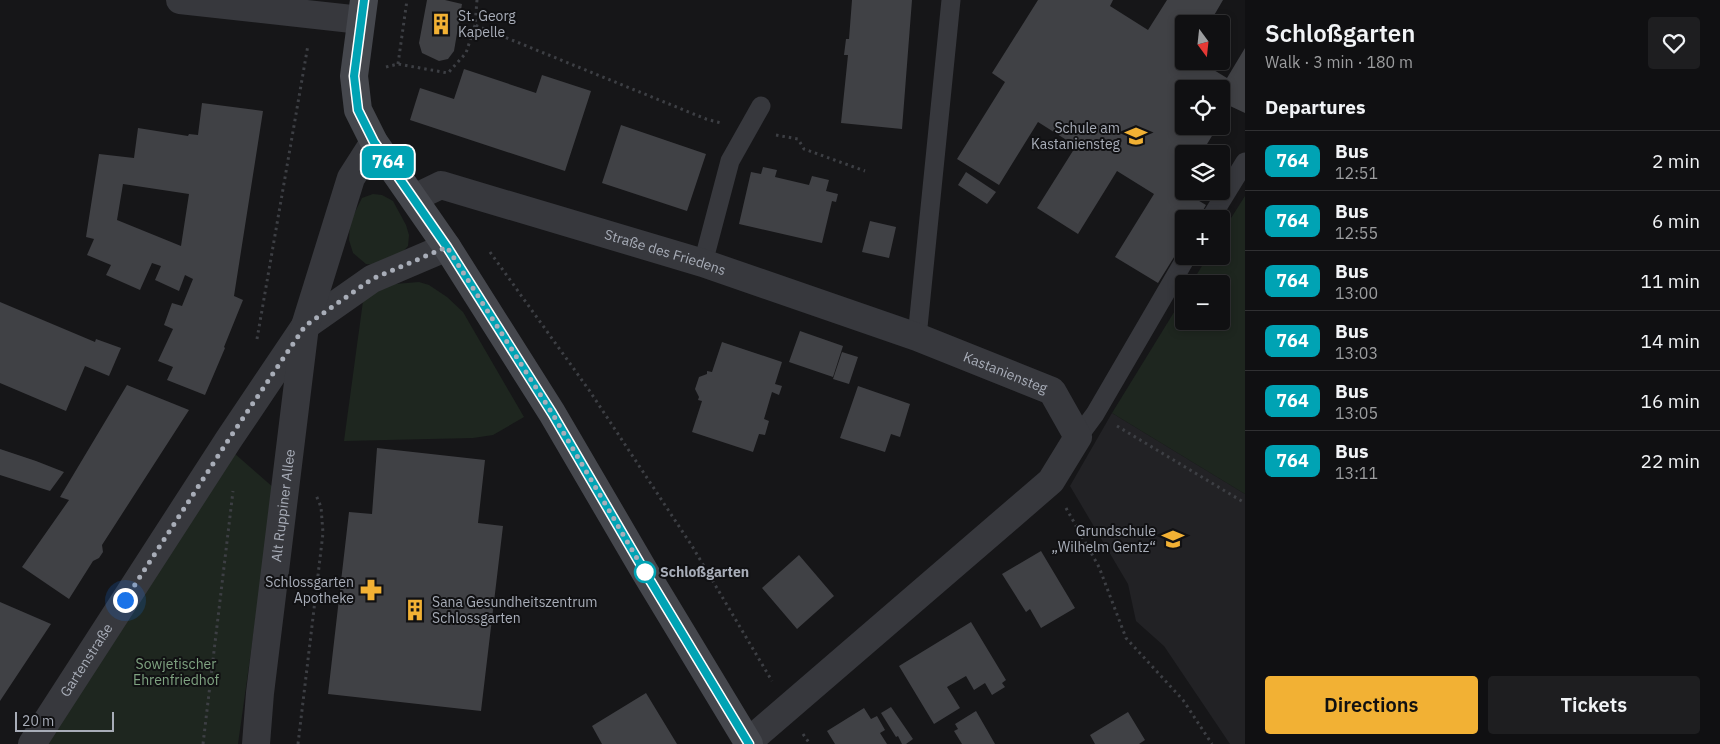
<!DOCTYPE html>
<html lang="en">
<head>
<meta charset="utf-8">
<style>
	body { margin:0; font-family:"IBM Plex Sans",sans-serif; background:#1e1e20; color:#f1f3f6; height:100vh; display:flex; flex-direction:column; font-size:19px; white-space:nowrap }
	* { box-sizing:border-box; margin:0 }
	p { font-size:16px; color:#9c9d9f }
	.icon { flex:none; width:28px; height:28px; fill:none; stroke:currentColor; stroke-width:2; stroke-linecap:round; stroke-linejoin:round }
	.map { position:relative; flex:1; overflow:hidden }
	.drawer { display:flex; flex-direction:column; background:#101012; width:475px }
	.drawer>* { flex:none }
	.badge { padding:0 10px; border-radius:8px; font-size:18px; line-height:32px }
	.needle { width:32px; rotate:165deg }
	.buttons { position:absolute; left:1175px; top:15px; display:grid; gap:10px }
	.buttons a { display:grid; place-items:center; width:55px; height:55px; border-radius:5px; background:#101012; box-shadow:0 2px 8px #0003,0 0 0 1px #303032; font-size:25px }
	.scale { position:absolute; left:15px; bottom:12px; width:99px; box-sizing:border-box; padding-left:5px; border:2px solid #a8adb8; border-top:0; font-size:14px; line-height:18px; white-space:nowrap; color:#a8adb8; -webkit-text-stroke:4px #111113; paint-order:stroke }
	.you { position:absolute; width:25px; height:25px; margin:-12px; border:4px solid #fff; border-radius:50%; background:#1a73e8; box-shadow:0 0 0 8px #1a73e833 }
	.map>.badge { position:absolute; translate:-50% -50%; box-shadow:0 0 0 2px #fff }
	h2 { padding:0 20px; font-size:19px; line-height:45px }
	.round { display:grid; place-items:center; flex:none; width:52px; height:52px; border-radius:5px; background:#1e1e20 }
	.headline { display:flex; align-items:center; justify-content:space-between; height:85px; padding:0 20px }
	h1 { font-size:24px; font-weight:600; line-height:38px }
	.cta { display:flex; gap:10px; margin-top:auto; padding:10px 20px }
	.cta a { flex:1; height:58px; border-radius:5px; background:#f2b134; color:#111; font-size:20px; font-weight:600; line-height:58px; text-align:center }
	.cta a+a { background:#1e1e20; color:#f1f3f6 }
	ul { padding:0; list-style:none }
	li { display:flex; align-items:center; gap:15px; height:60px; padding:0 20px; border-top:1px solid #303032 }
	li div { flex:1 }
	li b { display:block; font-size:19px }
	li em { font-style:normal }
	li .badge { min-width:55px; font-weight:700; text-align:center }
	main { display:flex; flex:1; min-height:0 }
	.map>svg:first-child { display:block }
	.built { fill:#222225 }
	.green { fill:#1e261f }
	.building { fill:#404145; fill-rule:evenodd }
	.lines { fill:none; stroke-linecap:round; stroke-linejoin:round }
	.path { stroke:#3d3f44; stroke-width:3; stroke-dasharray:2.5 4; stroke-linecap:butt }
	.service { stroke:#37383d; stroke-width:19 }
	.minor { stroke:#37383d; stroke-width:28 }
	.secondary { stroke:#45474d; stroke-width:28 }
	.line-casing { stroke:#fff; stroke-width:11 }
	.line { stroke:#00a3b4; stroke-width:8 }
	.walk { stroke:#a8adb8; stroke-width:5; stroke-dasharray:0 9 }
	.stop-dot { fill:#fff; stroke:#00a3b4; stroke-width:2.5 }
	.labels { text-anchor:middle; stroke-width:4; stroke-linejoin:round; paint-order:stroke }
	.poi-label { font-size:14px; fill:#a8adb8; stroke:#111113; text-anchor:end }
	.street-label { font-size:14px; fill:#a8adb8; stroke:#111113 }
	.stop-label { font-size:14px; font-weight:bold; fill:#a8adb8; stroke:#111113; text-anchor:start }
	.park-label { font-size:14px; fill:#7fa381; stroke:#111113 }
</style>
</head>
<body>
<main>
<div class="map">
<svg width="1245" height="744" viewBox="0 0 1245 744">
	<rect width="100%" height="100%" fill="#161618"/>
	<!-- built -->
	<path class="built" d="M1112,413L1245,494V744H1230L1164,646L1136,621L1128,584L1070,486Z"/>
	<!-- green -->
	<path class="green" d="M373,194L382,195L393,201L406,225L409,235L408,246L400,255L375,265L366,264L353,253L349,240L350,222L362,198Z
		M1245,196V494L1112,413L1184,296V321H1221V284H1191L1208,256H1221V234Z
		M419,282L429,285L447,297L463,312L524,417L493,435L473,438L344,441L363,301L376,291L395,284Z
		M234,453L274,488L238,744H45Z"/>
	<!-- building -->
	<path class="building" d="M427,0H445L462,4L454,51L448,59L439,61L422,53L419,43Z
		M852,0H912L902,129L841,123L848,55H844L846,39H849Z
		M1038,0H1113L1110,6L1148,30L1167,0H1223L1209,24H1184V61H1199L1227,78L1245,48V113L1230,106L1221,120V89H1184V126H1218L1201,154H1184V182L1179,189L1206,205L1198,219H1184V241L1158,283L1115,257L1154,194L1117,171L1078,234L1037,208L1076,146L1038,122L999,185L957,159L1005,82L992,73Z
		M464,69L536,93L542,75L591,91L565,171L410,120L420,88L454,99Z
		M202,103L263,111L234,296L243,300L224,347L225,348L205,395L167,380L173,367L158,361L173,329L164,325L172,303L182,306L193,279L185,275L179,291L155,280L161,266L152,263L140,290L106,275L111,265L87,255L94,239L86,237L99,154L134,158L138,128L188,136L189,134L198,135ZM123,184L189,194L181,246L117,220Z
		M621,125L706,154L687,211L602,183Z
		M763,167L777,170L775,177L809,185L812,176L829,180L826,191L838,194L836,202L832,201L822,243L739,224L751,172L761,174Z
		M966,172L996,192L987,204L958,185Z
		M870,221L896,227L889,258L862,252Z
		M0,302L95,342L96,339L121,348L109,376L85,366L66,411L0,383Z
		M800,331L843,346L833,377L789,362Z
		M722,342L782,362L775,384L782,386L779,395L772,392L764,419L769,421L765,435L759,434L753,452L692,432L702,401L698,400L699,397L695,389L699,377L707,374V371L712,372Z
		M842,352L858,357L849,384L833,379Z
		M127,385L189,410L102,545L103,552L99,558L93,561L69,599L22,567L69,500L60,497Z
		M858,386L910,404L900,437L891,434L885,452L840,438Z
		M377,448L485,460L478,523L503,526L481,711L328,694L349,512L372,514Z
		M0,449L36,461L64,472L50,491L0,475Z
		M1041,551L1075,608L1041,628L1030,609L1026,612L1002,574Z
		M799,555L834,596L797,629L762,588Z
		M0,602L51,624L0,701Z
		M971,622L1006,680L1002,683L1005,687L992,695L985,683L974,690L966,676L947,687L960,708L934,724L899,666Z
		M646,693L677,744H602L592,726Z
		M891,707L913,739L906,744H902L898,736L896,737L881,713Z
		M864,708L871,719L877,716L885,730L880,733L887,744H835L827,731Z
		M976,711L987,730L995,744H962L954,731L958,729L955,724Z
		M1128,712L1145,740L1139,744H1095L1090,735Z"/>
	<g class="lines">
		<!-- path -->
		<path class="path" d="M477,0L475,25L706,119L721,123
			M398,64L407,0
			M386,67L398,64L448,73L466,53L475,25
			M776,135L798,139L804,149L865,171
			M490,252L589,390L692,546L772,681
			M257,339L308,45
			M1117,426L1245,503
			M1066,508L1099,567L1126,638L1183,700L1212,744
			M803,734L810,744
			M203,744L233,491
			M298,744L323,533L321,507L316,495"/>
		<!-- service -->
		<path class="service" d="M1210,219L1245,162
			M703,263L730,161L761,106
			M917,337L951,0
			M1078,437L1095,414L1187,256"/>
		<!-- minor -->
		<g class="minor">
			<path d="M180,0L361,20"/>
			<path id="s1" d="M414,198L441,185L703,263L917,337L1052,391L1078,437L1051,481L748,742"/>
			<path id="s2" d="M32,744L229,439L305,326L372,279L447,247"/>
			<path id="s3" d="M256,744L260,693L305,326L351,178L374,142"/>
		</g>
		<!-- secondary -->
		<path class="secondary" d="M364,0L354,76L358,110L374,142L447,247L552,413L645,572L749,744"/>
	</g>
	<g class="lines">
		<!-- line casing -->
		<g class="line-casing">
			<path id="line" d="M364,0L354,76L358,110L374,142L447,247L552,413L645,572L749,744"/>
		</g>
		<!-- line -->
		<use href="#line" class="line"/>
		<!-- walk -->
		<path class="walk" d="M125,600L229,439L305,326L372,279L447,247L552,413L645,572"/>
	</g>
	<!-- icons -->
	<defs>
		<g id="building-bare" transform="scale(1.725)"><path d="M-4-6H4V6H1V3H-1V6H-4ZM-2.5-4.3h1.7v1.8h-1.7ZM.8-4.3h1.7v1.8H.8ZM-2.5-1h1.7V.8h-1.7ZM.8-1h1.7V.8H.8Z" fill="#f2b134" stroke="#111113" stroke-width="2.5" paint-order="stroke"/></g>
		<g id="school-bare" transform="scale(1.725)"><path d="M0-5L7-2L0 1L-7-2ZM-4 1L0 2.5L4 1V4Q0 6-4 4Z" fill="#f2b134" stroke="#111113" stroke-width="2.5" paint-order="stroke"/></g>
		<g id="pharmacy-bare" transform="scale(1.725)"><path d="M-2-6h4v4h4v4h-4v4h-4v-4h-4v-4h4Z" fill="#f2b134" stroke="#111113" stroke-width="2.5" paint-order="stroke"/></g>
	</defs>
	<g fill-rule="evenodd">
		<use href="#building-bare" x="441" y="24"/>
		<use href="#school-bare" x="1136" y="136"/>
		<use href="#school-bare" x="1173" y="539"/>
		<use href="#pharmacy-bare" x="371" y="590"/>
		<use href="#building-bare" x="415" y="610"/>
	</g>
	<!-- markers -->
	<circle class="stop-dot" cx="645" cy="572" r="10"/>
	<g class="labels">
		<!-- poi labels -->
		<g class="poi-label">
			<text x="458" y="21" text-anchor="start">St. Georg<tspan x="458" dy="16">Kapelle</tspan></text>
			<text x="1120" y="133">Schule am<tspan x="1120" dy="16">Kastaniensteg</tspan></text>
			<text x="1156" y="536">Grundschule<tspan x="1156" dy="16">„Wilhelm Gentz“</tspan></text>
			<text x="354" y="587">Schlossgarten<tspan x="354" dy="16">Apotheke</tspan></text>
			<text x="432" y="607" text-anchor="start">Sana Gesundheitszentrum<tspan x="432" dy="16">Schlossgarten</tspan></text>
		</g>
		<!-- street labels -->
		<g class="street-label">
			<text dy="5" stroke="none"><textPath href="#s1" startOffset="264">Straße des Friedens</textPath></text>
			<text dy="5" stroke="none"><textPath href="#s1" startOffset="625">Kastaniensteg</textPath></text>
			<text dy="5" stroke="none"><textPath href="#s3" startOffset="240">Alt Ruppiner Allee</textPath></text>
			<text dy="5" stroke="none"><textPath href="#s2" startOffset="100">Gartenstraße</textPath></text>
		</g>
		<!-- stop labels -->
		<g class="stop-label">
			<text x="660" y="577">Schloßgarten</text>
		</g>
		<!-- park labels -->
		<g class="park-label">
			<text x="176" y="669">Sowjetischer<tspan x="176" dy="16">Ehrenfriedhof</tspan></text>
		</g>
	</g>
</svg>
<div class="buttons">
<a><svg class="needle" viewBox="-14 -14 28 28"><path d="M0-13l5 13h-10z" fill="#e53935"/><path d="M0 13l5-13h-10z" fill="#9c9d9f"/></svg></a>
<a><svg class="icon" aria-label="locate" viewBox="0 0 24 24"><circle cx="12" cy="12" r="6"/><path d="M12 2v4M12 18v4M2 12h4M18 12h4"/></svg></a>
<a><svg class="icon" aria-label="layers" viewBox="0 0 24 24"><path d="M12 4l9 5-9 5-9-5zM3 14l9 5 9-5"/></svg></a>
<a>+</a>
<a>−</a>
</div>
<div class="scale">20 m</div>
<div class="you" style="left:125px;top:600px"></div>
<b class="badge" style="left:388px;top:162px;background:#00a3b4;color:#fff">764</b>
</div>
<section class="drawer">
<div class="headline"><div><h1>Schloßgarten</h1><p>Walk · 3 min · 180 m</p></div><a class="round"><svg class="icon" aria-label="heart" viewBox="0 0 24 24"><path d="M12 20l-8-8c-3-5 5-10 8-4 3-6 11-1 8 4z"/></svg></a></div>
<h2>Departures</h2>
<ul>
<li><span class="badge" style="background:#00a3b4;color:#fff">764</span><div><b>Bus</b><p>12:51</p></div><em>2 min</em></li>
<li><span class="badge" style="background:#00a3b4;color:#fff">764</span><div><b>Bus</b><p>12:55</p></div><em>6 min</em></li>
<li><span class="badge" style="background:#00a3b4;color:#fff">764</span><div><b>Bus</b><p>13:00</p></div><em>11 min</em></li>
<li><span class="badge" style="background:#00a3b4;color:#fff">764</span><div><b>Bus</b><p>13:03</p></div><em>14 min</em></li>
<li><span class="badge" style="background:#00a3b4;color:#fff">764</span><div><b>Bus</b><p>13:05</p></div><em>16 min</em></li>
<li><span class="badge" style="background:#00a3b4;color:#fff">764</span><div><b>Bus</b><p>13:11</p></div><em>22 min</em></li>
</ul>
<div class="cta"><a>Directions</a><a>Tickets</a></div>
</section>
</main>
</body>
</html>
